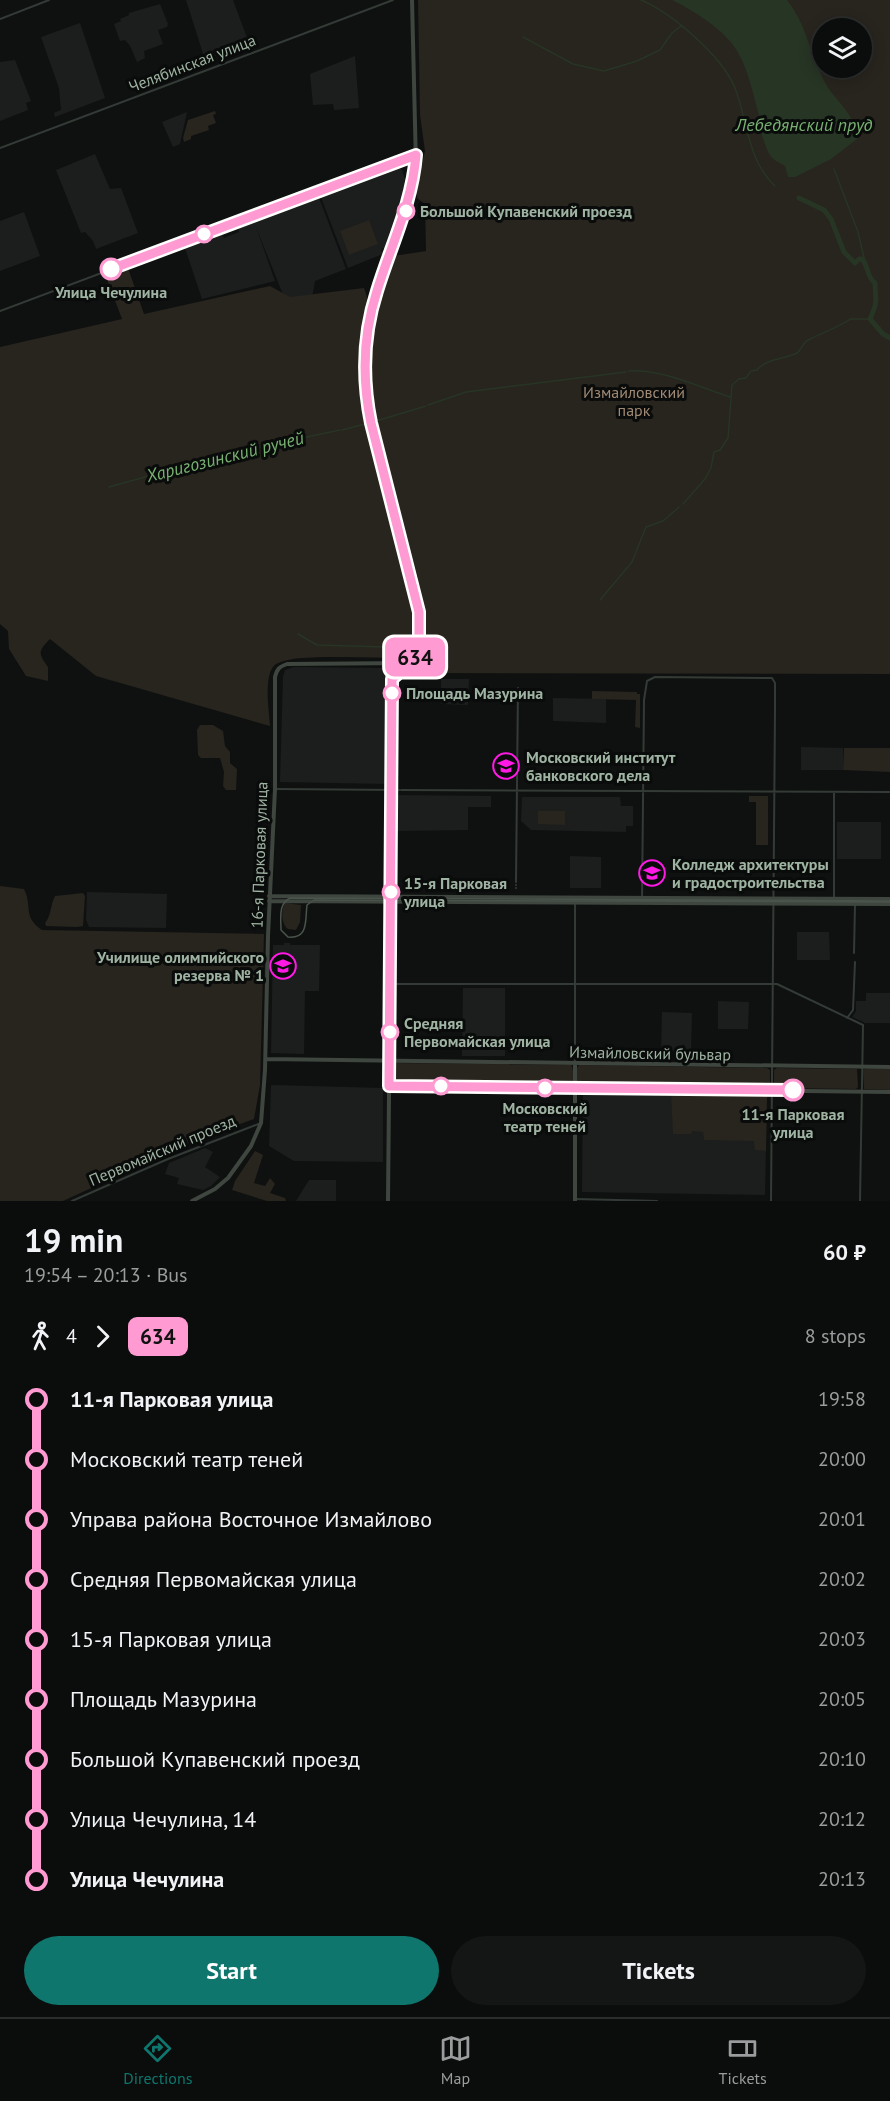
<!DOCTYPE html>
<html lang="en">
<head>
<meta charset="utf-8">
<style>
	body { margin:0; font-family:"PT Sans",sans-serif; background:#141615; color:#f1f3f6; height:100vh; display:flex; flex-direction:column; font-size:22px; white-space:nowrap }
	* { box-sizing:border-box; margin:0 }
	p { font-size:20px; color:#9a9c9d }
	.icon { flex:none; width:33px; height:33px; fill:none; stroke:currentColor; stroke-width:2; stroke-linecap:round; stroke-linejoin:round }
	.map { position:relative; height:1201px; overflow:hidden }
	.details { display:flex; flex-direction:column; background:#0b0d0c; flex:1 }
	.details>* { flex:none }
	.badge { padding:0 12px; border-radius:9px; font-size:21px; line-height:39px }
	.buttons { position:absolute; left:812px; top:18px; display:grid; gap:12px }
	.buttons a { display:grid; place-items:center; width:60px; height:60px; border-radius:50%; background:#0b0d0c; box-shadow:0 3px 15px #0003,0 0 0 2px #2b2d2d; font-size:30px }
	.map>.badge { position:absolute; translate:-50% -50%; box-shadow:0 0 0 3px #fff }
	.legs { display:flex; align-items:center; gap:9px; height:66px; padding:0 24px; font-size:20px }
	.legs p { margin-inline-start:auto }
	.headline { display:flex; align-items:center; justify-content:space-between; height:102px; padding:0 24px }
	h1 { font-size:33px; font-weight:700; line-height:45px }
	.primary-button { display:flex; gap:12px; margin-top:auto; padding:12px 24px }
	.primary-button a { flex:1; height:69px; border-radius:36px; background:#0f766e; color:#fff; font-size:24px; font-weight:700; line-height:69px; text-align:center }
	.primary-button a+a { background:#141615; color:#f1f3f6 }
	ul { padding:0 24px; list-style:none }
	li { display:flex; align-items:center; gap:21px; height:60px; font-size:22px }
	li i { display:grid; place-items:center; width:9px; height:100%; margin:0 8px; background:currentColor }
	li i::after { content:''; width:15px; height:15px; margin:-8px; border:4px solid; border-radius:50%; background:#0b0d0c }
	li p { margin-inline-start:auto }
	li:first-child i { background:linear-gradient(#0000 50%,currentColor 0) }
	li:last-child i { background:linear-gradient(currentColor 50%,#0000 0) }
	.menu { display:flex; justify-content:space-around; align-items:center; height:84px; border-top:2px solid #2b2d2d; background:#0b0d0c; font-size:16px; color:#9a9c9d }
	.menu a { display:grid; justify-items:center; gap:3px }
	.menu .selected { color:#0f766e }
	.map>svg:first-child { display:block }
	.built { fill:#1b1e1c }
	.green { fill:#28241e; fill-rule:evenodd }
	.water { fill:#273525 }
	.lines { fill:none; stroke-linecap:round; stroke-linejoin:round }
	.stream { stroke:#273525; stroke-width:1.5 }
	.river { stroke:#273525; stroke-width:5 }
	.street-tunnel { stroke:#2c312d; stroke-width:2; stroke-dasharray:2 1; stroke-linecap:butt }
	.street { stroke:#343b36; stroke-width:2 }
	.secondary { stroke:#3e463f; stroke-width:4 }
	.tram { stroke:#4a534c; stroke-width:1.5 }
	.line-1-casing { stroke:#fff; stroke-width:14 }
	.line-1 { stroke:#ff9ad2; stroke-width:9 }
	.stop-1-dot { fill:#fff; stroke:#ff9ad2; stroke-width:3 }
	.labels { text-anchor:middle; stroke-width:6; stroke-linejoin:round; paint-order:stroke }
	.street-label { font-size:16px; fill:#9fb3a2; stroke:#0a0b0b }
	.stop-label { font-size:16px; font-weight:bold; fill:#9fb3a2; stroke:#0a0b0b; text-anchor:start }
	.park-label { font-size:16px; fill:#a08a74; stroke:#0a0b0b }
	.poi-label { font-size:16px; font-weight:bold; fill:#9fb3a2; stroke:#0a0b0b; text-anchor:start }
	.water-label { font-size:18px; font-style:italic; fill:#78b172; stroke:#0a0b0b }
</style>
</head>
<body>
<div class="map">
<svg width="890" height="1201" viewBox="0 0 890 1201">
	<rect width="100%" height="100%" fill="#0f1110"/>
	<!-- built -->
	<path class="built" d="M186,0H233L249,43L205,60Z
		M160,4L168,24L167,27L158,30L163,44L144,51L145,58L137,62L130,46L125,40L120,41L114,24L121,21L120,19L129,15V13Z
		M80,23L105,98L55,117L54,113L61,110L59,88L41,37Z
		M355,56L359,108L334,110L333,104L313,105L310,74Z
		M15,60L31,101L26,103L28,110L0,121V62Z
		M187,112L180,144L173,147L162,122Z
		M95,154L110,189L121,188L138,233L96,249L93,241L85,232L81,233L56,170Z
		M395,166L402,170L405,179L404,189L388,247L381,249L383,254L348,268L320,195L322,194L323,197L329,195L328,192L353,182L355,185L360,183L359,180Z
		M318,195L346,269L315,281L312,298L284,297L256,227L275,281L202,299L184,245L221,231L224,238L239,232L237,225L253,219L254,222L257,221L256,218Z
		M24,212L40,256L0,271V221Z
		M294,667L387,668V784L280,782L283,677L285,670Z
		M441,679H469L468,705L441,704Z
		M553,698L606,699V723L553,721Z
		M801,747L843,748V770H801Z
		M397,795L491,796V807H468V830L397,831Z
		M522,797H620L621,806H633V826H626V832L531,830L521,821Z
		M837,822H881V859H837Z
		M570,856L601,857V888H570Z
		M87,892L167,894L166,928L89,927L86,920Z
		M797,932H829L830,960H797Z
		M284,943H290V945H320L319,991H305L304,1054L271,1053L273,945H284Z
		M463,988H505V1056H462Z
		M866,993H890V1023H865L852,1017L856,1011V1001H866Z
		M718,1001L749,1002L748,1029H718Z
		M662,1012L692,1013L691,1052H661Z
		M271,1085L383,1088V1162L294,1161L269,1146Z
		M583,1091L767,1095L765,1195L582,1192Z
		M205,1148L213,1152L205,1167L220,1177L211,1186L203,1190L177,1184L179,1178L165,1174L169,1163Z
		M309,1180H336V1201H296Z"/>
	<!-- green -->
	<path class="green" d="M418,0H890V674L423,673V650L421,644L423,612L415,579L418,578L413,560L411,559L383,461L369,389L368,345L370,327L378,296L393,256L426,251L425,204L418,199L415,191L425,151L420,115ZM822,28H861V68H822Z
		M215,111L216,114L213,115L216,123L208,126L209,130L191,136V139L184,142L183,138L188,120Z
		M369,220L378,244L349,255L340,231Z
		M128,268L144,314L270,286L290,297L364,288C373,308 363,332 362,353C360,376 362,399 367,422L415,603V633L409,657C385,661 285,650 273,667C264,679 269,711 270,726L96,676L50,639C37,652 39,654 48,667V681L26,676L9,649L8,631L0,624V347L122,319L106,277Z
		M592,691L637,692V694H640V728L635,727L636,700L592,699Z
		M200,725H213L223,731L225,746L230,752V763L237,769L236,790H226L223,786L224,772L220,758H201L198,755L197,730Z
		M844,748H890V772L843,770Z
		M749,796H768V845H756V802H749Z
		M538,811H565V825L538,824Z
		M0,886L24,889C33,907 22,916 42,930L264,934L260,1085L254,1119L198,1139L63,1201H0Z
		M83,893L85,896L83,926L77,927L46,926L45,923C52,914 50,905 55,896Z
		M285,903L301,905L300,922L296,930L288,929C281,924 281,910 285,903Z
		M395,1063L571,1065C574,1069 574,1082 571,1086L394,1083L392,1081V1065Z
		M579,1065L767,1068L770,1070V1086L767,1088L579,1086L577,1083V1068Z
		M777,1068L857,1069L858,1087L856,1089L776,1088L774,1085V1070Z
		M865,1069H890V1090L864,1089L863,1070Z
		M671,1093L767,1095L766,1151L755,1150L754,1141L704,1140L703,1132L692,1131L691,1134H673Z
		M255,1151L263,1155L254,1183L265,1186L270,1178L275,1184L270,1193L285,1198L286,1201H267L232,1190L235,1181Z"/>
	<!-- water -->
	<path class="water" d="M672,0H787C811,29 811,71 837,99C846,110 858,124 857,139L831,159L795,177H788L785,166C780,163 773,160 770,155C767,152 758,125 758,121C757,114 760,119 758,112C753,93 748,69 737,51C726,31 693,10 672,0Z"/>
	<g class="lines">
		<!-- stream -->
		<path class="stream" d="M641,0C672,13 722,56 735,88C748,121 747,160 775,186
			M523,37L573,64L604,71L637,61L660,50L672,33L681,26
			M834,169L858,232L865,262
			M629,371C663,369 698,387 730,397
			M428,405L466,392L626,372
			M376,421L426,406
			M342,430L365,424
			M109,487L231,453L340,430
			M683,504L705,479L711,468L714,452L720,450L728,438L732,385L739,379L746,378L751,371L757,370C766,359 783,359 795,354C802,351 802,343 808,340C818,335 843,325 850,319H870
			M600,600L632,562L646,527L663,521L679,507
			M298,634L317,645L386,647L391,658"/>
		<!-- river -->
		<path class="river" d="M799,198L824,210L831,219L844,252L855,263L859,259H862C869,267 866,276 875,283C875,303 879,298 870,319L883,334L890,338"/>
		<!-- street-tunnel -->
		<path class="street-tunnel" d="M516,881V890"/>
		<!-- street -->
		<path class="street" d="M0,19L49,0
			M0,148L393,0
			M0,311L416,155
			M275,789L399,790
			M401,790L890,792
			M516,881L518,688
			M834,898V792
			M642,903L644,700L647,681L655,677L772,678L775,683V711L771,1201
			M854,953L855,905
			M391,984H777L863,1025L860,1201
			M847,1018L853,1010L855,962
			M575,1062V897
			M576,1199L657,1201
			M72,1201L168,1159L261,1123"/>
		<!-- secondary -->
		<path class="secondary" d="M391,664L392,781
			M392,679L408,664
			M269,896L890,899
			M269,901L890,904
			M266,1059L890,1067
			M575,1064V1201
			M389,1086L890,1092
			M192,1201L215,1189L228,1178L251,1146L261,1123L265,1070L268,936L275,789V677C277,669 279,667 287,664L409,663C423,655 420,614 417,599L371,423L365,373V347L371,309L406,212L416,165L412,0
			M388,1201L392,783"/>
		<!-- tram -->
		<path class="tram" d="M890,901L290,898C278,904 281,918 281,930L288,937C309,939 305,920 307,905L314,900L890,902"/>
	</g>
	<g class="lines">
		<!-- line-1 casing -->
		<g class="line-1-casing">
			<path id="line-1" d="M111,269L416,155C412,204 391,245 377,291C363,334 362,379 371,423L419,612V636L414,659L392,679L389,1086L793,1090"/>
		</g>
		<!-- line-1 -->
		<use href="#line-1" class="line-1"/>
	</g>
	<!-- icons -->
	<defs>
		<g id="university-ring" transform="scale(1.35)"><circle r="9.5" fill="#0a0b0b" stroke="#fe19e4" stroke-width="1.5"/><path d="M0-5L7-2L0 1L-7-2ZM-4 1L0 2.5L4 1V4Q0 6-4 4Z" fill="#fe19e4"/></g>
	</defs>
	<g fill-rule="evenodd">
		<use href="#university-ring" x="506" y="766"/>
		<use href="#university-ring" x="652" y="873"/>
		<use href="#university-ring" x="283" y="966"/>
	</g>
	<!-- markers -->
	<g class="stop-1-dot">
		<circle cx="406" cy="211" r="8"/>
		<circle cx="204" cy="234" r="8"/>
		<circle cx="111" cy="269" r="10"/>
		<circle cx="392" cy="693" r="8"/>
		<circle cx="391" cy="892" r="8"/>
		<circle cx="390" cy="1032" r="8"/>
		<circle cx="441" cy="1086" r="8"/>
		<circle cx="545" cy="1088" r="8"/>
		<circle cx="793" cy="1090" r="10"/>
	</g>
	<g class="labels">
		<!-- street labels -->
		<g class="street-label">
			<text transform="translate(192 63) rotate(-21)" y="6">Челябинская улица</text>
			<text transform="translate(259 855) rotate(-88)" y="6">16-я Парковая улица</text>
			<text transform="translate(650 1053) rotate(1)" y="6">Измайловский бульвар</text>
			<text transform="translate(162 1150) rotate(-23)" y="6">Первомайский проезд</text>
		</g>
		<!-- stop labels -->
		<g class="stop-label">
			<text x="420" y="217">Большой Купавенский проезд</text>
			<text x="111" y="298" text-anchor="middle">Улица Чечулина</text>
			<text x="406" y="699">Площадь Мазурина</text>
			<text x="404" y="889">15-я Парковая<tspan x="404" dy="18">улица</tspan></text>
			<text x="404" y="1029">Средняя<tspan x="404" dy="18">Первомайская улица</tspan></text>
			<text x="545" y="1114" text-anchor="middle">Московский<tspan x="545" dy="18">театр теней</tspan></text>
			<text x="793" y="1120" text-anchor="middle">11-я Парковая<tspan x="793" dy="18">улица</tspan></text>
		</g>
		<!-- park labels -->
		<g class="park-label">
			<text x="634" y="398">Измайловский<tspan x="634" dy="18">парк</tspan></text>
		</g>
		<!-- poi labels -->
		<g class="poi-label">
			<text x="526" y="763">Московский институт<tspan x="526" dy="18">банковского дела</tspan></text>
			<text x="672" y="870">Колледж архитектуры<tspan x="672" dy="18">и градостроительства</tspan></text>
			<text x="264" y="963" text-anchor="end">Училище олимпийского<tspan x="264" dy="18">резерва № 1</tspan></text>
		</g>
		<!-- water labels -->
		<g class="water-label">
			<text x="804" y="131">Лебедянский пруд</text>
			<text transform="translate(225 457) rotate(-14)" y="6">Харигозинский ручей</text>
		</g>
	</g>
</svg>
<div class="buttons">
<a><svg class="icon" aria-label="layers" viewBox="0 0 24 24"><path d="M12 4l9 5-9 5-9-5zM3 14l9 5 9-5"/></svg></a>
</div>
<b class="badge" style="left:415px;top:657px;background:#ff9ad2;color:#111">634</b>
</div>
<section class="details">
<div class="headline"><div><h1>19 min</h1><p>19:54 – 20:13 · Bus</p></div><b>60 ₽</b></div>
<div class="legs"><svg class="icon" aria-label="walk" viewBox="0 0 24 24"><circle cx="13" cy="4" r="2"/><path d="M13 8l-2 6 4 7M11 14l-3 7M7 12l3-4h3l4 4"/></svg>4<svg class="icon" aria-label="forward" viewBox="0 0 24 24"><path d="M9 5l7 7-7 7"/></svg><b class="badge" style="background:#ff9ad2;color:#111">634</b><p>8 stops</p></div>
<ul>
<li><i style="color:#ff9ad2"></i><b>11-я Парковая улица</b><p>19:58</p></li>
<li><i style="color:#ff9ad2"></i><span>Московский театр теней</span><p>20:00</p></li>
<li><i style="color:#ff9ad2"></i><span>Управа района Восточное Измайлово</span><p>20:01</p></li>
<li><i style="color:#ff9ad2"></i><span>Средняя Первомайская улица</span><p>20:02</p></li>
<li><i style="color:#ff9ad2"></i><span>15-я Парковая улица</span><p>20:03</p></li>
<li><i style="color:#ff9ad2"></i><span>Площадь Мазурина</span><p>20:05</p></li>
<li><i style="color:#ff9ad2"></i><span>Большой Купавенский проезд</span><p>20:10</p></li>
<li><i style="color:#ff9ad2"></i><span>Улица Чечулина, 14</span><p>20:12</p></li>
<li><i style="color:#ff9ad2"></i><b>Улица Чечулина</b><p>20:13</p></li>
</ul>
<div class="primary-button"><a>Start</a><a>Tickets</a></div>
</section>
<nav class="menu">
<a class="selected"><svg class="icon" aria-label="directions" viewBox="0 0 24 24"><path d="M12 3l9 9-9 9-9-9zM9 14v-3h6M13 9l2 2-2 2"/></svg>Directions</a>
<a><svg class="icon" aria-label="map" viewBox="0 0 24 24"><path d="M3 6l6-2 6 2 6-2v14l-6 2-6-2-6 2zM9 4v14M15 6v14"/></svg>Map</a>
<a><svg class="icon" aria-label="tickets" viewBox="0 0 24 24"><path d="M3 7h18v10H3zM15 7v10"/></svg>Tickets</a>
</nav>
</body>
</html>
